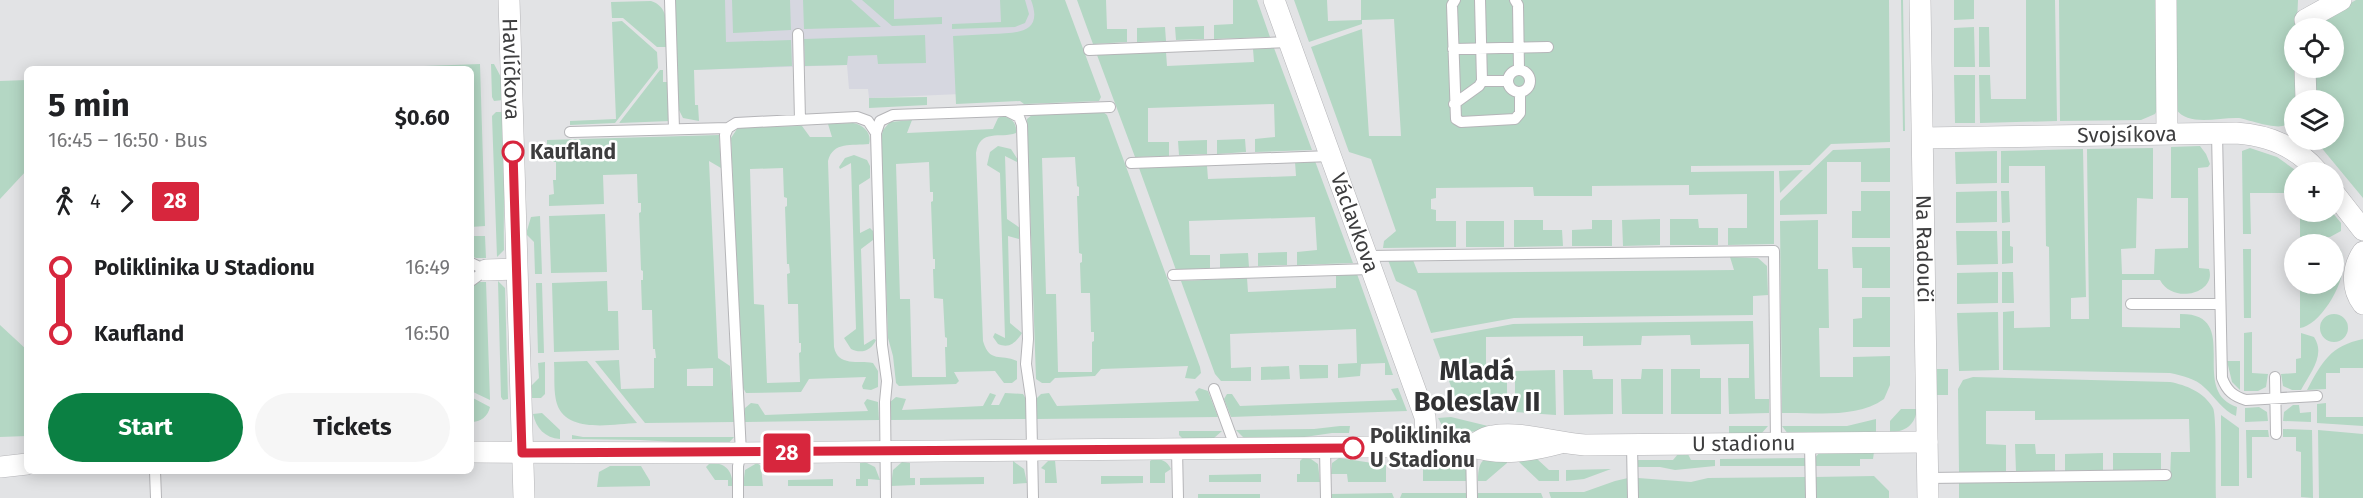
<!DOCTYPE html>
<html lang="en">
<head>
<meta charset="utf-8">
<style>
	body { margin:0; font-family:"Fira Sans",sans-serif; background:#f6f6f6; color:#202124; height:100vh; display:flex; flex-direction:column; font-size:22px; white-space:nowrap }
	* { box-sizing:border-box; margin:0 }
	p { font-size:20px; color:#757577 }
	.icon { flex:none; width:33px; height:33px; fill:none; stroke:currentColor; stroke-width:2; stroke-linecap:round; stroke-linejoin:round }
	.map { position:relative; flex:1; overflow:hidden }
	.panel { position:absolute; left:24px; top:66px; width:450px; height:408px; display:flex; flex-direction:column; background:#fff; border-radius:9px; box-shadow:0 3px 15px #0003 }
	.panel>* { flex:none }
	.badge { padding:0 12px; border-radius:4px; font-size:21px; line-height:39px }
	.fabs { position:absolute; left:2284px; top:18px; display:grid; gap:12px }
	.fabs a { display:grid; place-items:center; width:60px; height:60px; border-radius:50%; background:#fff; box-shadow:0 3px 15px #0003; font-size:30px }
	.map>.badge { position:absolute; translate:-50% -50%; box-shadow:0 0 0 3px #fff }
	.legs { display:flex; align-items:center; gap:9px; height:66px; padding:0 24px; font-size:20px }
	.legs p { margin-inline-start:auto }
	.summary { display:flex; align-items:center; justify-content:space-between; height:102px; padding:0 24px }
	h1 { font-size:33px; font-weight:700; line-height:45px }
	.primary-button { display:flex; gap:12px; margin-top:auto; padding:12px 24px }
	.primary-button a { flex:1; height:69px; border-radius:36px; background:#0b8043; color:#fff; font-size:24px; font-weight:700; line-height:69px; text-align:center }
	.primary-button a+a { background:#f6f6f6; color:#202124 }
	ul { padding:0 24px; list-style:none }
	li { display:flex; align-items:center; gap:21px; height:66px; font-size:22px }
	li i { display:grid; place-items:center; width:9px; height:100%; margin:0 8px; background:currentColor }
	li i::after { content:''; width:15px; height:15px; margin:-8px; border:4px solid; border-radius:50%; background:#fff }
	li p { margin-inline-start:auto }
	li:first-child i { background:linear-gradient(#0000 50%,currentColor 0) }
	li:last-child i { background:linear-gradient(currentColor 50%,#0000 0) }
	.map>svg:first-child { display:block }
	.built { fill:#d6d7e0 }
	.green { fill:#b4d7c4; fill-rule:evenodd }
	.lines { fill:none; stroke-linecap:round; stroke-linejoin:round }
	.lane-casing { stroke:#b5b5b8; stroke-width:12 }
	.street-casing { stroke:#b5b5b8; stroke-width:22 }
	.lane { stroke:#fff; stroke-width:10 }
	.street { stroke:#fff; stroke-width:21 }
	.line-1-casing { stroke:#fff; stroke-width:14 }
	.line-1 { stroke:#d7263d; stroke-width:9 }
	.stop-1-dot { fill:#fff; stroke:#d7263d; stroke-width:3 }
	.labels { text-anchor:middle; stroke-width:5; stroke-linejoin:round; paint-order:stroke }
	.street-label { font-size:21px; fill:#3d3d3e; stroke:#fff }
	.stop-label { font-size:21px; font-weight:bold; fill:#3d3d3e; stroke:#fff; text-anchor:start }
	.district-label { font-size:27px; font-weight:bold; fill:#313133; stroke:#fff }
</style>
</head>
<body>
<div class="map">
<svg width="2363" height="498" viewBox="0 0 2363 498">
	<rect width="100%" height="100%" fill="#e2e3e5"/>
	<!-- built -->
	<path class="built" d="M692,0H1043L1078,89L869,98L868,89H849L847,65L694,70Z"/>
	<!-- green -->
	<path class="green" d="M675,0H725L726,42L791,40L792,66L694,70L695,105H698L699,121L683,118L678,108Z
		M732,0H790L791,30L733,33Z
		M803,0H851L881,27L804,29Z
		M862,0H894V19L942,17V24L892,26Z
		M1000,0H1025L1029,14L1025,23L1015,27L952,29V24L1001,22Z
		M1031,0H1065L1101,97L1099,101L1024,104L1020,101L956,104L953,36C966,35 979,35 992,34C1016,33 1044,34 1031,0Z
		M1077,0H1106L1107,29H1127V42L1093,44Z
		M1233,0H1257L1270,37L1214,39V25L1233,24Z
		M1294,0H1327L1328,21L1361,20V0H1889L1890,142L1831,144L1810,165L1691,166V172L1774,171V244L1728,245V228H1747V194L1689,195V185L1592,186V196H1534L1533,187L1436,188V198L1431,199V209L1436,210V221H1456V247L1383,248L1384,241L1396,231L1372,162L1371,159L1349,152L1311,47L1362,29L1369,136H1401L1394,19L1362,20V24L1309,42Z
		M1901,0H1903L1905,131H1903Z
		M1954,0H1974V19L1954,20Z
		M2026,0H2055L2057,121L1980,123L1979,75H1990L1991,99H2026Z
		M2059,0H2159L2158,108L2155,114L2141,120L2060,121Z
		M2173,0H2298L2295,68L2299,100H2295C2295,109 2294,121 2285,125C2277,130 2249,120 2239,118C2219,117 2188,127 2176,109Z
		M2356,0H2363V198L2315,140H2334V100H2312V68H2334V28H2314C2322,15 2342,8 2356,0Z
		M651,1C671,7 666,30 667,47H657L623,18H612L611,2Z
		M622,21L657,52L658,68L615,123L570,125V121L616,119L612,22Z
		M1204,26V39L1176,40L1175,27Z
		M1165,27L1166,41L1137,42V28Z
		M1974,27L1975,67H1954V28Z
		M1979,27H1989L1990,67H1979Z
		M925,35L926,63L878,64L877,55L848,56L847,65L805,66L804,39Z
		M1274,48L1312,150L1255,152V139L1275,137L1274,104L1148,108V142H1169V156L1135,157L1097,55L1166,52L1167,66L1254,62L1253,49Z
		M480,64L485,226L471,227V69H340Z
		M491,64H494L503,81V100L494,101L492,97Z
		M660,70H663V82H668L670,121L619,123Z
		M1954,75H1975V123H1955Z
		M27,80V170L0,199V81Z
		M927,97V105L869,108V98Z
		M496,112H504C506,158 503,204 504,250L497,257L492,116Z
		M1103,112L1107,115L1200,367L1201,373L1195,379L1185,378L1188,366L1101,369L1095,376L1055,378L1050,383H1042L1036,379L1027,119L1032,115ZM1075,157L1077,186L1079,187V196H1077L1079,253L1082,254V262L1080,263L1081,293H1090L1091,332H1094V341L1092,342V372H1058L1056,294H1046L1042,158Z
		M1002,116C1012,118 1017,123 1016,133C1000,139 980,128 976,153L983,341C990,364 1000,353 1017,361V379L1012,383H1004L995,371L954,372L959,381L956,384L899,386L896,383L893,356L888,338L881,140L883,130L890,122L912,120L907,133L993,129L998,118ZM929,162L930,192H933V201L931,202L933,259H935V269H933L934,298L943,299L945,337L947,338V347H945L946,377H912L910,299H900L896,164Z
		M853,123C864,125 872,133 869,144C852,146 833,141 828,161L834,347C838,367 858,360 873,363L878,371V387L871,390L863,389L862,386L866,377L809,379L801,392L746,393L742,386L731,138L737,129L744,127L802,126L810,137H832L828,124ZM783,168L784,197L787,198V206L785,207L787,264H789L790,273L787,274L788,304H798L799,343H801V352L799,353L800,382L767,383L764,305L754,304L750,169Z
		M719,135L721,168L709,161L718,358L730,366L734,422L645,423L595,361L619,360L621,389L654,388V358H656L655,349H653L652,310H642L641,280H643V271L641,270L639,213L641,212V203H638L637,174L603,175L604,204L549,206V195L554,194L553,180H556V162H553L552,147H547V140ZM713,368V386H687V369Z
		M1245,139L1246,152L1217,154V140Z
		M1207,140V154L1179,155L1178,141Z
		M998,146L1011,149L1018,160L1017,162L1005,156L1007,219L1020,228L1019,239L1008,236L1010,323L1022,333C1016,342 1010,349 998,344L993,337L995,333L1005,338L1000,173L987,165L990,152Z
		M2200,146L2206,154L2210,164L2208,167L2198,168L2199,268L2209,269C2217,293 2173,305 2160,280H2122V327L2180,328V314C2244,313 2187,391 2237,407L2236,416C2223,411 2215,397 2205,388C2195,378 2183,376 2170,373L2003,370V312L2014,311V328L2050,327L2049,247L2046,246L2045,166H2009V183H2001V151L2083,149L2086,297L2071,298V319H2089L2087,149L2153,148V199L2137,198L2136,248L2121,249L2122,274H2154L2155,249L2188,248V198H2171V147Z
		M1890,148V182H1861V162H1827V214L1780,215V201L1833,150Z
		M2250,148L2277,157L2298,172H2295V207L2294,193H2250L2251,234H2243L2242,151Z
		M1997,151V183L1956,184L1955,152Z
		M854,155L867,160L870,166V178L859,185L860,233L870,228L873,231V240L861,249L864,345L874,339L876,340C871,351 861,354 851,349L844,338L856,329L851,163L840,169L839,167L845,158Z
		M1315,161L1353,263L1297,265V252L1317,250L1315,217L1189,221L1190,255H1210V268L1176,270L1139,168L1207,166L1208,179L1296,176L1295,162Z
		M1803,170L1780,193L1779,171Z
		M1861,191H1890V238H1852V211H1861Z
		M1997,191V222L1956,223V192Z
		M2001,191H2009L2010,222L2002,223Z
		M2300,212H2332L2341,223V231L2330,237H2300Z
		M605,214L607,272L551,273L549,216Z
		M540,216L542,274H535L534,242L526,234L531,217Z
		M1660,219V245L1623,246L1622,220Z
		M1670,219H1698L1699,228H1718V245H1670Z
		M1514,220H1543V230H1562L1563,246L1514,247Z
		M1592,220H1612V246H1572V230L1592,229Z
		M1818,220V269H1828L1829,328H1819L1820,377H1853V357L1890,356V385L1884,399C1856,419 1815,412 1782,413L1780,221Z
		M1466,221H1504V247H1466Z
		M1956,231H1997L1998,264L1957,265Z
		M2002,231H2010V246L2013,247V263L2002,264Z
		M471,236H485L486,258H476L471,256Z
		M2300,242C2311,242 2327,239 2336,245C2359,262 2324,325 2300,328V284H2334V244H2300Z
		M1852,247H1890V288H1862V268H1853Z
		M2243,249H2251V318H2244Z
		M1287,252V265L1258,266V253Z
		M1248,253L1249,267L1220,268V254Z
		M1730,257L1758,258L1767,266L1768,295L1753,296V315L1514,318L1431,333L1416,291L1396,281L1388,260H1413L1418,273L1734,270Z
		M1998,272V303L1957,304V273Z
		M2002,272H2013L2014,303H2002Z
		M1357,274L1393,375H1385V363L1361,364L1360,376L1338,378V364L1357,363L1356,329L1230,334L1231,368L1251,367V381H1221L1215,374L1181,281L1247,278L1248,292L1336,288V275Z
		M498,281L505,288L508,399L503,400L501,397Z
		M607,281L608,311H618L619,350L554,352L552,283Z
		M476,282H486L490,400L471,391V385L474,384L471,285Z
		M536,283H542L544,353H538Z
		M1862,297H1890V347H1853V319L1862,318Z
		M1998,312L1999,370L1959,371L1957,313Z
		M2320 328a14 14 0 1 1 28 0a14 14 0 1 1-28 0Z
		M1753,321L1755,399H1769V413L1729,414L1728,378H1749V344L1691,345L1690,335L1642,336L1641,345L1583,346V336L1486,337V371H1507V412H1488L1457,402L1433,339L1513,324Z
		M0,325L27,350V436L0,437Z
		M2252,332V373L2268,374L2266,387L2258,391H2244V333Z
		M2301,333L2314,337C2326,355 2310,373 2301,390H2292L2283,386L2281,374L2296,373V359L2301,358Z
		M2363,339V368H2340V373H2326V389L2307,390C2322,362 2330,346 2363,339Z
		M587,361L637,423C613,424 567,434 557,404C553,391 555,375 554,362Z
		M2227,361H2240V390L2232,382Z
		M545,362V394L541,398H532L531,386L539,378L538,363Z
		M1328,365V378L1300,379L1299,365Z
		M1289,366L1290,379L1261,380V367Z
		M1642,369H1663V414H1622L1621,379H1641Z
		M1671,369H1700V378H1721V414H1671Z
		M1936,369H1948V395H1936Z
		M1555,370L1556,415L1515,412V371Z
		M1563,370H1592L1593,379H1613V414L1564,415Z
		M1973,377L2170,382C2186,385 2204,392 2213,408C2217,416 2215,484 2216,498H1959V482L2170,480L2171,452H2190L2189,419L2035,420V411H1986V444L2006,445V472H1959L1958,389L1963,380Z
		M1199,388L1208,391L1218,417L1037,419V398L1041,394L1049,393L1057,406L1199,401L1195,392Z
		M1398,388L1407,411L1231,417L1224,399L1227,394H1232L1240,406L1397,400L1391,389Z
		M990,393L996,395L991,405H999L1005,393L1023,394L1026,399L1027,419L890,420V402L896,397L906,399L902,410L983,406Z
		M471,397L490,407C488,416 481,422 471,422Z
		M867,399L878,402L879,420L745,422V408L751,403L758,404L765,415L868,411L864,403Z
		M2326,403V417H2363V426L2317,423V404Z
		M2293,405H2299L2300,413L2311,412V422L2283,421L2284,412Z
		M2259,407L2267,412L2268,421L2245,422V408Z
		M1901,409H1917C1915,426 1905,431 1890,433V421Z
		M542,413L560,430V439C545,438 536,428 533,414Z
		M2221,415L2239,428V486H2221Z
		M1451,417L1488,426L1506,425V431L1451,432L1443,427L1438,418Z
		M1876,419V433L1788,434L1782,426H1847Z
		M1340,426H1350L1349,433H1332L1291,439H1245L1236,430L1314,429Z
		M1729,426H1768L1761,434L1729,435Z
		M2283,429L2312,430L2313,498L2301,497V452L2296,451V437H2283Z
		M2246,430H2268L2269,437H2252V478H2247Z
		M2318,430L2363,434V498H2319Z
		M1179,431H1222L1214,438L1183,439L1179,435Z
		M572,435L583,437H734L727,445L640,440L572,439Z
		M2015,444H2035L2036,454H2055V471L2016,472Z
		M1874,452L1873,459H1860V466H1814V459L1819,453Z
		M2103,453V470L2065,471V454Z
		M2113,453H2161V470H2113Z
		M1678,454H1688L1691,460H1715V466L1675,470L1660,467H1638V460H1673Z
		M1519,455L1536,458L1549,470H1559V481H1539L1519,462Z
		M1507,456V463L1486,481H1478C1478,456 1486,457 1507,456Z
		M1462,457L1466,463V481H1423V465L1447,458Z
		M1303,458L1311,459L1318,464L1320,482H1297V474H1300V461Z
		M1339,458L1386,465V482H1348L1347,474H1331L1332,463Z
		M1806,458V466H1720V459Z
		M1153,459C1162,459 1167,461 1171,469L1165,473V483H1150V461Z
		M1055,460L1057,483H1045V470L1041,468L1048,461Z
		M1013,461L1024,469L1027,483L1013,484Z
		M865,462L875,467L880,480L868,479V486H856V479H860V463Z
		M902,462L910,463V478H915V485L891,486L893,470Z
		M710,463C726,463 732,470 733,486H728V480H715L706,467Z
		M757,463L761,466L763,486H743L745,470Z
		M610,466H641L650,481V486L597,487L599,472Z
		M1611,469L1584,479L1566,481V470Z
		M1261,474V482H1209V475Z
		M1101,476H1143V483L1101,484Z
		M1874,476L1889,491V498H1815L1814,477Z
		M984,477V484L920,485V478Z
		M1806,477L1807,498H1638V478L1691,482L1708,478Z
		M1628,478L1629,498H1551L1549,492H1584L1615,481Z
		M833,479V486H788V480Z
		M1392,493L1394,498H1331V494Z
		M1402,493H1466V498H1400Z
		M1478,493H1541L1543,498H1478Z
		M1198,494H1260V498H1198Z"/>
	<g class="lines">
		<!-- lane casing -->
		<g class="lane-casing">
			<path id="lane" d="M670,0L674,129
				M1455,0L1452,5L1456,119L1461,122L1515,119L1520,113V93
				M1515,0L1518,5L1519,70
				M798,34L800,120
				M1453,49L1548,47
				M1089,50L1289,42
				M1508 81a11 11 0 1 1 22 0a11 11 0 1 1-22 0Z
				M1482,81H1508
				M1454,104L1479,86L1482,81L1480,0
				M1007,111L1019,117L1022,125L1028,339L1026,364L1031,398L1033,498
				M728,128L725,135L741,453L738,466V498
				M570,132L728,128L736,123L857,117L868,121L876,133
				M2217,133L2222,378C2227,391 2233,396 2246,400L2317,396
				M1131,163L1331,156
				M1367,256L1774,251L1776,444
				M471,263L486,270
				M1173,275L1371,269
				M471,281L486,270
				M2131,304H2219
				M2275,377L2276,434
				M1214,389L1236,449
				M1810,443L1811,498
				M1632,445L1633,498
				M1471,446L1472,498
				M1177,449L1178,498
				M1325,449L1326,498
				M155,471L156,498
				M1927,478L2166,475
				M886,498L885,402L887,381L882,345L876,133L880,121L893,115L1110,107"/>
		</g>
		<!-- street casing -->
		<g class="street-casing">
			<g id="street">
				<path id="s1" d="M509,0L524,498"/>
				<path id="s2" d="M1274,0L1425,417L1427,448"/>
				<path id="s3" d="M1920,0L1928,498"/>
				<path d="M2166,0L2167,133"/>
				<path d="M2305,20L2341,0"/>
				<path d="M2305,68L2306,100"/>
				<path id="s4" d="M1923,138L2236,133C2268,135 2297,147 2318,172"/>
				<path d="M2334,193L2363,230"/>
				<path d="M2363,252C2352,268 2351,288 2363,304"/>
				<path d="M486,270L516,269"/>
				<path id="s5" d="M1471,446C1477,443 1484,437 1492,436C1523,431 1554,443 1585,445L1927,442"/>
				<path d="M471,452L741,453L1471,446C1500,456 1530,451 1560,443"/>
				<path d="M0,467L27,464"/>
			</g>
		</g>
		<!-- lane -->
		<use href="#lane" class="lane"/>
		<!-- street -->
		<use href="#street" class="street"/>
	</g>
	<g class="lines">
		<!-- line-1 casing -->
		<g class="line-1-casing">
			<path id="line-1" d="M513,152L522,453L1353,448"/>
		</g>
		<!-- line-1 -->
		<use href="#line-1" class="line-1"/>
	</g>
	<!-- markers -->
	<g class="stop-1-dot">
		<circle cx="513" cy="152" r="10"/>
		<circle cx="1353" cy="448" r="10"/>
	</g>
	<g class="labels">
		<!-- street labels -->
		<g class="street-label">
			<text dy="7" stroke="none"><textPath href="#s1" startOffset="69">Havlíčkova</textPath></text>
			<text dy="7" stroke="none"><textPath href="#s4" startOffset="204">Svojsíkova</textPath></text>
			<text dy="7" stroke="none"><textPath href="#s2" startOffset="237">Václavkova</textPath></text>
			<text dy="7" stroke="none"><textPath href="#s3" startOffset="249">Na Radouči</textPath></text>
			<text dy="7" stroke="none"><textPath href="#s5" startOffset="276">U stadionu</textPath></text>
		</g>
		<!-- stop labels -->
		<g class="stop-label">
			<text x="530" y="159">Kaufland</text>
			<text x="1370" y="443">Poliklinika<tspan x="1370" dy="24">U Stadionu</tspan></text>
		</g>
		<!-- district labels -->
		<g class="district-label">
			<text x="1477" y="380">Mladá<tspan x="1477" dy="31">Boleslav II</tspan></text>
		</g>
	</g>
</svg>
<div class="fabs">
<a><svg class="icon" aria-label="locate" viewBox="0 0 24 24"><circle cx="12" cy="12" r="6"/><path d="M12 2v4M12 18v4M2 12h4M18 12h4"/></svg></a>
<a><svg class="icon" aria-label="layers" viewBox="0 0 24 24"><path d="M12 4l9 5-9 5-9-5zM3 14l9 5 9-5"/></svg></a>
<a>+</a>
<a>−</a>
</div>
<b class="badge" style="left:787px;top:453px;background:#d7263d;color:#fff">28</b>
<section class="panel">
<div class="summary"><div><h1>5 min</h1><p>16:45 – 16:50 · Bus</p></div><b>$0.60</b></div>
<div class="legs"><svg class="icon" aria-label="walk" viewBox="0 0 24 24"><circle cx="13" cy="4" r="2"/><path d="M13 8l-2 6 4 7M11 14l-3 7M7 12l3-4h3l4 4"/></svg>4<svg class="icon" aria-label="forward" viewBox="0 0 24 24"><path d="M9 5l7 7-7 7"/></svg><b class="badge" style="background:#d7263d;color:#fff">28</b></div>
<ul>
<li><i style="color:#d7263d"></i><b>Poliklinika U Stadionu</b><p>16:49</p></li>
<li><i style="color:#d7263d"></i><b>Kaufland</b><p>16:50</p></li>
</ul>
<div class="primary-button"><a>Start</a><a>Tickets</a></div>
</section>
</div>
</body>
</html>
